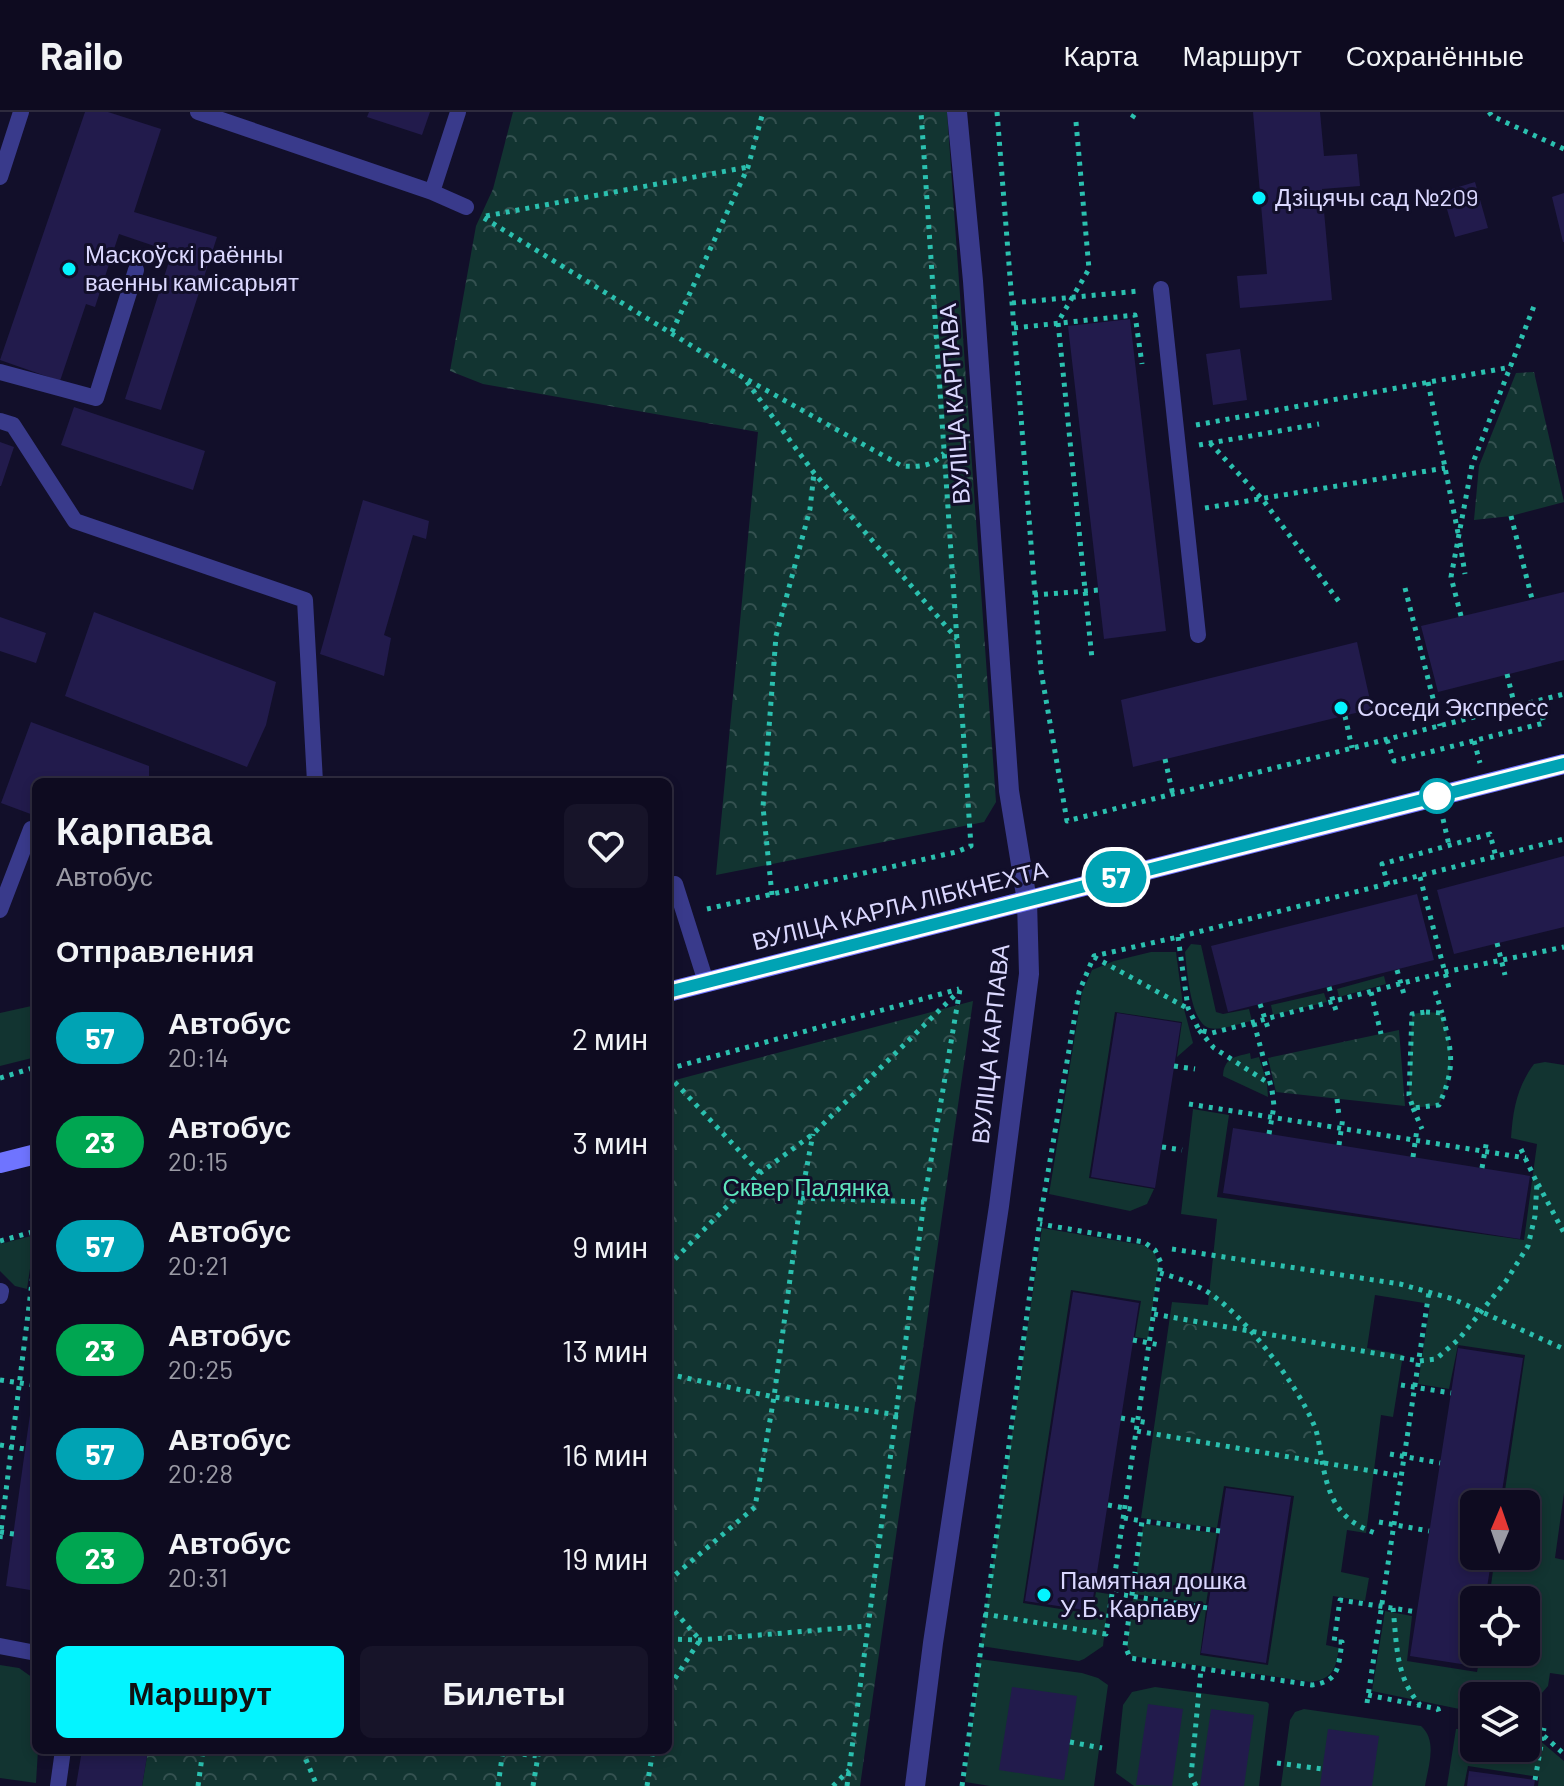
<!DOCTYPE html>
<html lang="ru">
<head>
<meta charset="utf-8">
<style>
	body { margin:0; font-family:Barlow,sans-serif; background:#171429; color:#f1f3f6; height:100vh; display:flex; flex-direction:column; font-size:30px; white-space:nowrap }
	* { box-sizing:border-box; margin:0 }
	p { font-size:26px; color:#9b9ba5 }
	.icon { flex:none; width:44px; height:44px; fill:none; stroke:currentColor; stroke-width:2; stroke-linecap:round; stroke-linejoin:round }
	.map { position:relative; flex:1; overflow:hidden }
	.drawer { position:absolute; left:32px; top:666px; width:640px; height:976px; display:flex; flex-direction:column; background:#0e0b20; border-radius:12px; box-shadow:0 4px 12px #0003,0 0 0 2px #2e2b3e }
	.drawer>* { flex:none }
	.badge { padding:0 16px; border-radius:26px; font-size:28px; line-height:52px }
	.needle { width:52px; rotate:2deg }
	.buttons { position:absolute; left:1460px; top:1378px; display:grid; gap:16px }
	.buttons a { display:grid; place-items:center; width:80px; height:80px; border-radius:12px; background:#0e0b20; box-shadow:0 4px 12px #0003,0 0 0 2px #2e2b3e; font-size:40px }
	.map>.badge { position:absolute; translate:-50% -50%; box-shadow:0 0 0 4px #fff }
	h2 { padding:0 24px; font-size:30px; line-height:72px }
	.round { display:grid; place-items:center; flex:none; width:84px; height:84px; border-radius:12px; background:#171429 }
	.summary { display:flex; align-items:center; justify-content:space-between; height:136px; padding:0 24px }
	h1 { font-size:38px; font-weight:700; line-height:60px }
	.button { display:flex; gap:16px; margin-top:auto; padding:16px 24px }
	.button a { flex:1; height:92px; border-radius:12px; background:#04f4ff; color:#111; font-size:32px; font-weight:700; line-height:92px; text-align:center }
	.button a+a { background:#171429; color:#f1f3f6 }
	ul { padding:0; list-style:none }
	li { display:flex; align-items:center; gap:24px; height:104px; padding:0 24px }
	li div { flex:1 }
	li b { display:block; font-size:30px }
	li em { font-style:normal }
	li .badge { min-width:88px; font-weight:700; text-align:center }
	header { display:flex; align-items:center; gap:48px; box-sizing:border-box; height:112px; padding:0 40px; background:#0e0b20; border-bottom:2px solid #2e2b3e }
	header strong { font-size:38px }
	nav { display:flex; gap:44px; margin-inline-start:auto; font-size:28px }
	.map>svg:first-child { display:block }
	.grass { fill:#123431 }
	.park { fill:url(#park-crowns) }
	.building { fill:#221b4c }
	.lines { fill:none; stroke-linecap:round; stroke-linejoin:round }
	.path { stroke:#2bc0af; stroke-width:5; stroke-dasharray:4 6; stroke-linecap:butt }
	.service { stroke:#393a8b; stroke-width:16 }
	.minor { stroke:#393a8b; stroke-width:20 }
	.secondary { stroke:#6f74ff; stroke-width:20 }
	.line-casing { stroke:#fff; stroke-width:18 }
	.line { stroke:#00a3b4; stroke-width:12 }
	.poi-dot { fill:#04f4ff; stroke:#120f2a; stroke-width:3 }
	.stop-dot { fill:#fff; stroke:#00a3b4; stroke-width:4 }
	.labels { text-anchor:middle; stroke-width:6; stroke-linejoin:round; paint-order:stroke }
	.poi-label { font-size:24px; fill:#dbd8ff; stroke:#120f2a; text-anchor:start }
	.street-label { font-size:24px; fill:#dbd8ff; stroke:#120f2a }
	.park-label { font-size:24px; fill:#5ee5bc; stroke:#120f2a }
</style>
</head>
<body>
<header>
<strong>Railo</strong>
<nav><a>Карта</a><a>Маршрут</a><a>Сохранённые</a></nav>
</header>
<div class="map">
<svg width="1564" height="1674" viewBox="0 0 1564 1674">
	<defs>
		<pattern id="park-crowns" width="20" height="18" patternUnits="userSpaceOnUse" patternTransform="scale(2)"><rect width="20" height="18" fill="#123431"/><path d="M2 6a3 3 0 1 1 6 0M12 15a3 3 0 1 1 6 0" fill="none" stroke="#345150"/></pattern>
	</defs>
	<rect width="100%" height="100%" fill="#120f2a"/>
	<!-- grass -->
	<path class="grass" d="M1191,832L1201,833L1216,900L1223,902L1249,897L1252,909C1240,911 1221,919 1209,916C1190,910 1187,857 1185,840Z
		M1151,840H1176L1183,893L1193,931L1177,945L1182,910L1115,900L1089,1066L1154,1077L1147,1092L1130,1099L1049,1082L1082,880L1092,858L1114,849Z
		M1384,864L1386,872L1339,885L1337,877Z
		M1324,881L1327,890L1273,903L1271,893Z
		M36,893V945L0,954V901Z
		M1426,900L1442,901C1452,941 1456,954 1439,993L1413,996L1409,983L1412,902Z
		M1250,941L1251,947L1259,945L1267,971L1268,985L1223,964C1224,946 1234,945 1250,941Z
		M1545,950L1564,953V1381L1555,1446L1564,1448V1563L1550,1561L1548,1574L1526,1599V1584H1474V1600L1372,1579L1385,1499L1412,1504L1407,1549L1477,1560L1481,1540H1526V1488H1489L1495,1444H1526V1392H1503L1525,1243L1458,1233L1449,1277L1418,1272L1430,1192L1375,1183L1367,1236L1403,1243L1393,1305L1381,1303L1366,1421L1347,1418L1341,1460L1369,1466L1365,1489L1333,1484L1326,1533L1339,1536C1336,1556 1333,1567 1311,1570L1131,1544L1127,1534L1133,1486L1206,1498L1200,1543L1268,1553L1294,1384L1224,1374L1217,1416L1141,1406L1172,1190L1208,1193L1217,1107L1181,1102L1193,997L1229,1003L1217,1085L1524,1128L1537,1032L1511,1026C1513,997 1517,975 1534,952Z
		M1042,1116L1143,1133L1154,1140L1159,1152L1148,1227L1135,1225L1141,1189L1071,1178L1023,1491L1092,1502L1096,1480L1109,1482L1103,1534L1084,1547L1079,1549L981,1534Z
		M35,1123L27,1177L15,1174L0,1159V1132Z
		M1143,1412L1217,1421L1206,1492L1134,1482Z
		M980,1547L1082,1561L1098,1566L1108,1573L1094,1674H990L965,1670Z
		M0,1553L19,1556L36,1568V1638H38L36,1671L0,1666Z
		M1155,1575L1267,1590L1269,1592L1259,1674H1134L1116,1661L1123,1593L1132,1580Z
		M1304,1597L1421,1614C1438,1629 1428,1655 1425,1674H1281L1290,1608L1295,1600Z
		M1456,1617H1474V1636H1526V1621L1532,1622L1564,1649V1674H1538L1539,1665L1468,1654L1464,1674H1447Z"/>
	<!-- park -->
	<path class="park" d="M513,0H947L996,690L984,710L716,763L758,320L483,272L450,259L476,114L493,77Z
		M1534,260L1564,390L1511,404L1474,408L1479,354L1516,261Z
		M973,889L860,1674H142L148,1638H668V970Z
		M1399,918L1405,994L1276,980L1268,946Z
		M1171,1209L1249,1223L1291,1281L1310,1315L1316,1345L1156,1315Z"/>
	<!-- building -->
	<path class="building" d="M85,0H108L161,17L134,100L217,125L161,298L125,287L172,140L119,122L95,195L86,192L60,269L0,248Z
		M369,0H430L422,23L367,5Z
		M1253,0H1320L1324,44L1357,42L1360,74L1322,77L1332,188L1240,196L1237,164L1267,162Z
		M1475,70L1488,116L1455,125L1442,80Z
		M1564,81V130H1563L1552,85Z
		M1130,207L1166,519L1104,527L1068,214Z
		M1240,237L1247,288L1213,293L1206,242Z
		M74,295L205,339L193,378L61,333Z
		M0,330L14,335L1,374H0Z
		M363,388L429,409L426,427L413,423L384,523L391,526L384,564L320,542Z
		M1564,480V548L1438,580L1421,514Z
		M94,500L276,570L266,613L247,655L65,584Z
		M0,505L46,521L36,551L0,539Z
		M1357,530L1372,597L1133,655L1121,588Z
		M31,610L149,654V670H36V704L1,691Z
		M1564,744V815L1454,842L1437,778Z
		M1417,782L1434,848L1228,900L1211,834Z
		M1117,901L1181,911L1155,1076L1091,1065Z
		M1233,1016L1530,1064L1520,1127L1223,1081Z
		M1073,1180L1139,1191L1091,1499L1025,1489Z
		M1458,1236L1523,1246L1500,1392H1474V1444H1492L1485,1488H1474V1540H1477L1474,1554L1410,1544Z
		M34,1274H36V1479L6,1474Z
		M1226,1376L1291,1385L1266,1551L1201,1541Z
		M1012,1575L1077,1584L1064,1668L999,1658Z
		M1148,1592L1183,1597L1172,1674L1136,1673Z
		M1211,1597L1254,1603L1244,1674H1200Z
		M1328,1617L1379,1624L1372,1674H1320Z
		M82,1638H148L142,1674H76Z
		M1469,1659L1535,1668L1534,1674H1467Z"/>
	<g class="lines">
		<!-- path -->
		<path class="path" d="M997,0L1041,559L1067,709L1564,582
			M1489,0L1492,4L1564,37
			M1132,6L1136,0
			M1076,10L1089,157L1058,210L1092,547
			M486,104L748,55
			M484,106L744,266L814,361L957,527
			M1012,191L1139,179
			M1014,216L1135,203L1142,252
			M672,220L748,55L763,0
			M748,268L902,354C919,355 932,355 944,341
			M1428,270L1458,421
			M1196,313L1511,255
			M1210,331L1263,388L1340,491
			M1199,333L1319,312
			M1205,396L1445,356
			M1511,404L1532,487
			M1460,431L1465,462
			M1405,476L1440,614
			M1034,483L1099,478
			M1461,504L1451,465L1472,353L1534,194
			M1507,562L1515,595
			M1345,604L1352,636
			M1387,628L1394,649L1544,611L1538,589
			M1474,629L1480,651
			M1165,647L1173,683
			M1443,707L1449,733
			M1420,765L1449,876
			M1388,773L1382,752L1490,722L1496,745
			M772,783L763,695L776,524L810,397L814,361
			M707,797L956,740L971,734L921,0
			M1178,825L1188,896L1199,918L1212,921L1445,860L1564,835
			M1497,831L1505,863
			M1094,845L1187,896
			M1397,858L1405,886
			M1329,875L1337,902
			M1435,879L1442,901
			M1371,880L1381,922
			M1260,892L1269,919
			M1426,900L1442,901C1452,941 1456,954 1439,993L1413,996L1409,983L1412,902Z
			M1254,911L1272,978L1274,994L1269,1022
			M1199,918L1214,936L1270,972
			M1174,954L1195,957
			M668,957L959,877
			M668,963L760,1061
			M0,966L36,955
			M1337,987L1339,1004
			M1189,992L1526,1046
			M1413,996L1422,1017
			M1339,1033L1343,1005
			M1162,1035L1182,1038
			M1413,1045L1417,1017
			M1482,1056L1487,1027
			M1538,1072L1564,1121
			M801,1086L924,1090
			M0,1129L36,1119
			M1172,1137L1400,1172L1453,1187L1564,1237
			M668,1154L760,1061L813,1022L960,878
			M1160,1161C1175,1165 1193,1171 1206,1179C1244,1202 1297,1272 1314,1313C1318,1322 1319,1333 1321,1343C1328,1384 1336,1408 1378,1422
			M1154,1202L1419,1249L1436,1247L1459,1227L1506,1169L1528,1134L1535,1104L1537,1071L1519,1033
			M1133,1228L1160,1233
			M668,1262L774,1285L898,1303
			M0,1268L34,1273
			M1401,1273L1451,1281
			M1121,1306L1149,1311
			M1137,1319L1401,1364
			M0,1333L25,1337
			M1390,1342L1440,1351
			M1108,1393L1136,1398
			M1124,1406L1142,1409
			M1379,1410L1429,1419
			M1220,1419L1142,1409L1125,1534L1130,1546L1312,1573C1340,1569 1338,1555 1342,1530H1334L1340,1488L1417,1500
			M0,1420L14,1422
			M0,1427L36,1138
			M668,1469L755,1395L774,1285L801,1086L813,1022
			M1095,1474L1125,1479
			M1124,1483L1208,1496
			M668,1492L700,1528L668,1577
			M1393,1496C1397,1532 1395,1564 1420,1593
			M984,1502L1106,1522L1161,1151L1155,1138L1144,1130L1040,1112
			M668,1527L700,1528L867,1514
			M1368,1583L1438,1597L1440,1604
			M1367,1591L1429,1180
			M1544,1624L1564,1642
			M1070,1630L1102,1636
			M302,1638L317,1674
			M503,1640L538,1644
			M1277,1651L1322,1657
			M1535,1668L1544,1616
			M198,1674L203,1638
			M498,1674L503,1638
			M533,1674L539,1638
			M647,1674L653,1638
			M833,1674L849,1658
			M847,1674L924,1090L960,877
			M962,1674L1041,1101L1079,880L1094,844L1178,825L1564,727
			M1196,1674L1191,1664L1201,1557"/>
		<!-- service -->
		<path class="service" d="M198,0L432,80L466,95
			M0,65L21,0
			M432,80L458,0
			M1161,177L1198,523
			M0,260L96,286L136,158
			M0,309L13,313L75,409L305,488L315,670
			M675,772L706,870
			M0,798L31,717L36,718
			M0,1184L1,1179
			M0,1534L36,1541
			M58,1674L63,1638"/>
		<!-- minor -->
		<path class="minor" d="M915,1674L933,1531L999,1094L1029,862L1027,789L1009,679L973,169L957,0"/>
		<!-- secondary -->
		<path class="secondary" d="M668,880L1564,652
			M0,1051L36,1042"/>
	</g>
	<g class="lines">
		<!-- line casing -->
		<g class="line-casing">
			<path id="line" d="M668,880L1564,652"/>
		</g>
		<!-- line -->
		<use href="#line" class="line"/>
	</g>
	<!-- markers -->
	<g class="poi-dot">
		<circle cx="1259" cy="86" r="8"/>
		<circle cx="69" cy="157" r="8"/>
		<circle cx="1341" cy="596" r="8"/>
		<circle cx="1044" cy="1483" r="8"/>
	</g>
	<circle class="stop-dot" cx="1437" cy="684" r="16"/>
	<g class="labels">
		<!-- poi labels -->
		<g class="poi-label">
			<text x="1275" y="94">Дзіцячы сад №209</text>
			<text x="85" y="151">Маскоўскі раённы<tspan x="85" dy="28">ваенны камісарыят</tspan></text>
			<text x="1357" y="604">Соседи Экспресс</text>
			<text x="1060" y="1477">Памятная дошка<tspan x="1060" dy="28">У.Б. Карпаву</tspan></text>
		</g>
		<!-- street labels -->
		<g class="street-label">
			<text transform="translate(955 292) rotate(-94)" y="8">ВУЛІЦА КАРПАВА</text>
			<text transform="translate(900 794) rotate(-14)" y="8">ВУЛІЦА КАРЛА ЛІБКНЕХТА</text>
			<text transform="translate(991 932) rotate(-84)" y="8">ВУЛІЦА КАРПАВА</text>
		</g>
		<!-- park labels -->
		<g class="park-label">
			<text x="806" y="1084">Сквер Палянка</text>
		</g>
	</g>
</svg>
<div class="buttons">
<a><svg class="needle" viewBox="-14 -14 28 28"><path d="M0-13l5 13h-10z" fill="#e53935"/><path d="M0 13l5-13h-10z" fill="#9b9ba5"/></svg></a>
<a><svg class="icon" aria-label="locate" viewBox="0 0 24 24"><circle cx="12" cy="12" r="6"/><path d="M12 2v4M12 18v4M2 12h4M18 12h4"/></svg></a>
<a><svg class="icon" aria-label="layers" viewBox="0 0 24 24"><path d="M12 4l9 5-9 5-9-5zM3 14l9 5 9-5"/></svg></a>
</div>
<b class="badge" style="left:1116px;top:765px;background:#00a3b4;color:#fff">57</b>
<section class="drawer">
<div class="summary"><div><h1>Карпава</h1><p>Автобус</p></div><a class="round"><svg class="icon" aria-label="heart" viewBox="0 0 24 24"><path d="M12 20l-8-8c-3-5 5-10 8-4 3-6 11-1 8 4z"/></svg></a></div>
<h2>Отправления</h2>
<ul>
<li><span class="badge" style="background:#00a3b4;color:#fff">57</span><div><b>Автобус</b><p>20:14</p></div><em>2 мин</em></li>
<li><span class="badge" style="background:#00a651;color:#fff">23</span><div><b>Автобус</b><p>20:15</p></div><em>3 мин</em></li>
<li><span class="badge" style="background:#00a3b4;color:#fff">57</span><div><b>Автобус</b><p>20:21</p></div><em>9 мин</em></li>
<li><span class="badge" style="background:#00a651;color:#fff">23</span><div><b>Автобус</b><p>20:25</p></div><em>13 мин</em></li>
<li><span class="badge" style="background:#00a3b4;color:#fff">57</span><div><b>Автобус</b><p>20:28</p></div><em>16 мин</em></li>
<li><span class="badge" style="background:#00a651;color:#fff">23</span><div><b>Автобус</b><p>20:31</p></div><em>19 мин</em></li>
</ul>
<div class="button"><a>Маршрут</a><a>Билеты</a></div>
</section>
</div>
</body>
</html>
